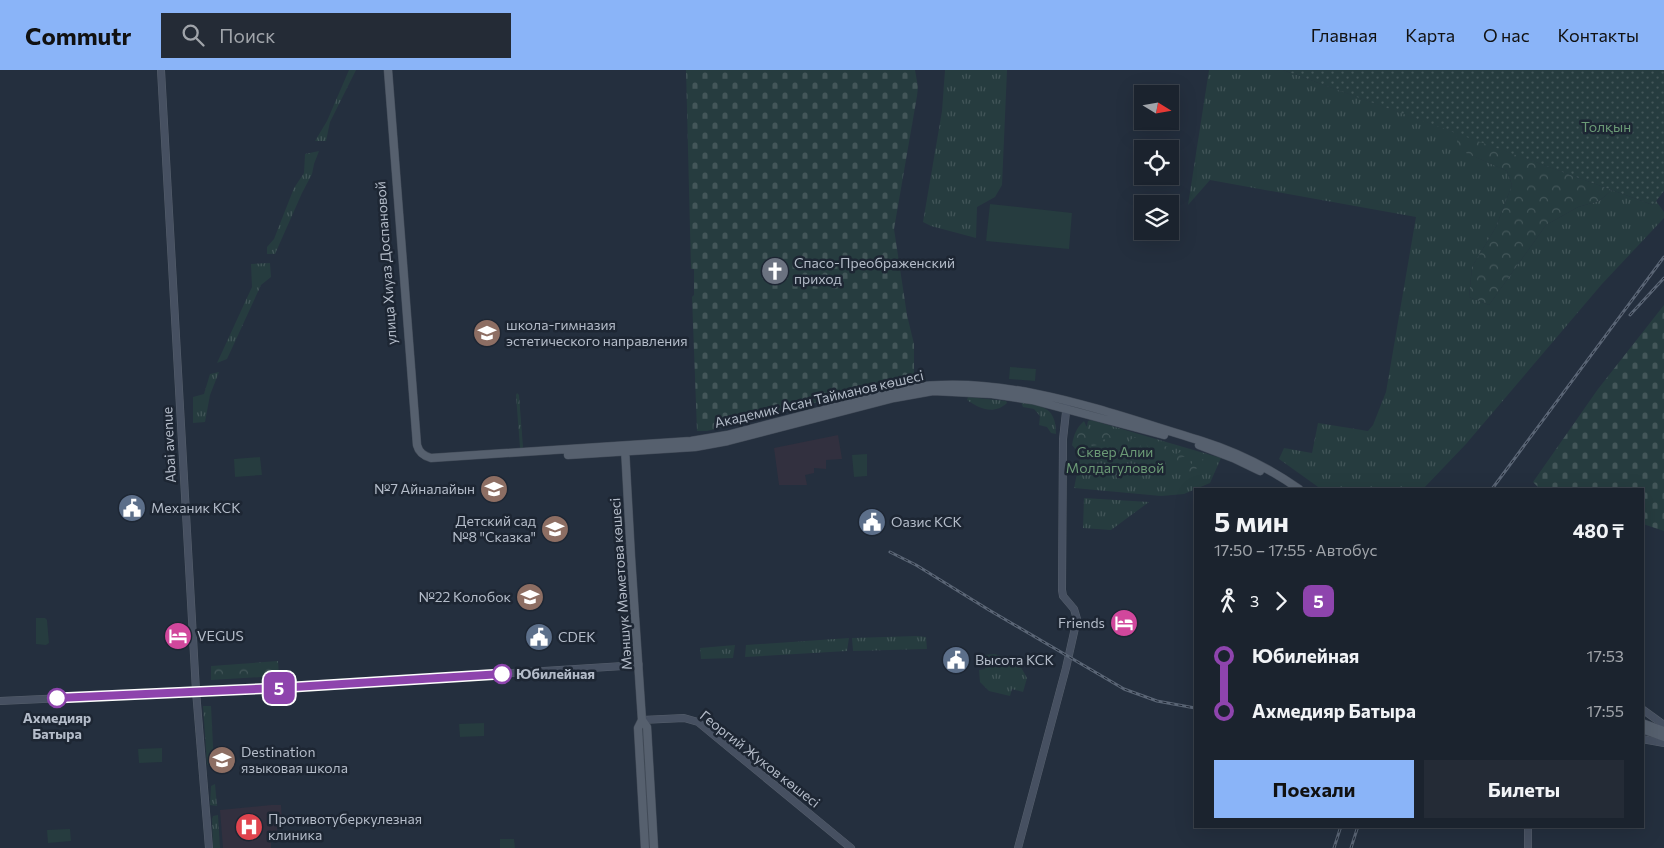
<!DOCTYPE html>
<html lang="ru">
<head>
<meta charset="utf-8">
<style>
	body { margin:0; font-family:Commissioner,sans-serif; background:#242b36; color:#f1f3f6; height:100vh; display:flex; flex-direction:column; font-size:19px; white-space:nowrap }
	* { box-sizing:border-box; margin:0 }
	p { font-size:16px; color:#a0a4aa }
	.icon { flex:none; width:28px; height:28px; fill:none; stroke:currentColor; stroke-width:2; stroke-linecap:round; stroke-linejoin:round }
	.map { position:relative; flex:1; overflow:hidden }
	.side { position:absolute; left:1194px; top:418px; width:450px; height:340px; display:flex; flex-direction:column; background:#1b232e; border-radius:0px; box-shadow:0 5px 20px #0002,0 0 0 1px #39404a }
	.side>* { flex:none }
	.badge { padding:0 10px; border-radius:8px; font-size:18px; line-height:32px }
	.needle { width:32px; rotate:101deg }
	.fabs { position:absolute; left:1134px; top:15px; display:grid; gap:10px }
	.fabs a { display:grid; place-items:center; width:45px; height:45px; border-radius:0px; background:#1b232e; box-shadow:0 5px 20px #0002,0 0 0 1px #39404a; font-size:25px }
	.map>.badge { position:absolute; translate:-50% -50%; box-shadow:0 0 0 2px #fff }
	.legs { display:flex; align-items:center; gap:8px; height:55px; padding:0 20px; font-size:16px }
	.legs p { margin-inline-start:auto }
	.summary { display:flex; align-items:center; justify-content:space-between; height:85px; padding:0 20px }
	h1 { font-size:28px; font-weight:700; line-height:38px }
	.button { display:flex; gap:10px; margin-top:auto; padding:10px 20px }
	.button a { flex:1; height:58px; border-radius:0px; background:#8ab4f8; color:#111; font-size:20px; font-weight:700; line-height:58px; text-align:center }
	.button a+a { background:#242b36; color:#f1f3f6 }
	ul { padding:0 20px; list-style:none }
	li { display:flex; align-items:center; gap:18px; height:55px; font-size:19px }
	li i { display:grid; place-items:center; width:8px; height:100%; margin:0 6px; background:currentColor }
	li i::after { content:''; width:12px; height:12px; margin:-6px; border:4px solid; border-radius:50%; background:#1b232e }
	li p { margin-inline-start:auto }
	li:first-child i { background:linear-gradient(#0000 50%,currentColor 0) }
	li:last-child i { background:linear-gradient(currentColor 50%,#0000 0) }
	header { display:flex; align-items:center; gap:30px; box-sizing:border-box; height:70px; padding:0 25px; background:#8ab4f8; color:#111 }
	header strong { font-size:24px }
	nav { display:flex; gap:28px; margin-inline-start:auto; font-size:18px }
	.search { width:350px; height:45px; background:#242b36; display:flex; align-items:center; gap:12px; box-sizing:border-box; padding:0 18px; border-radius:0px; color:#a0a4aa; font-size:19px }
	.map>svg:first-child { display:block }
	.medical { fill:#32303f }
	.grass { fill:url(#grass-tufts) }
	.forest { fill:url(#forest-crowns) }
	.cemetery { fill:url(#cemetery-stones) }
	.garden { fill:url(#garden-dots) }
	.pitch { fill:#263c3f }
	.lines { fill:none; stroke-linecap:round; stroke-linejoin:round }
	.secondary-casing { stroke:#565f6c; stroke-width:8 }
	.primary-casing { stroke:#414a57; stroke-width:9 }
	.secondary { stroke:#465061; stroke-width:7 }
	.primary { stroke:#56606e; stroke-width:8 }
	.rail-casing { stroke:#5a6575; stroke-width:3 }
	.rail { stroke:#1d2633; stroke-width:1; stroke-dasharray:4; stroke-linecap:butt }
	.line-1-casing { stroke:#fff; stroke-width:11 }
	.line-1 { stroke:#8e44ad; stroke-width:8 }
	.stop-1-dot { fill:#fff; stroke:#8e44ad; stroke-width:2.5 }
	.labels { text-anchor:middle; stroke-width:5; stroke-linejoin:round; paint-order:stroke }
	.park-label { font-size:14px; fill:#6b9a76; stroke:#1d2633 }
	.street-label { font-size:14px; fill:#b4bcc9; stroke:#1d2633 }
	.poi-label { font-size:14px; fill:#b4bcc9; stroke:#1d2633; text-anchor:start }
	.stop-label { font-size:14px; font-weight:bold; fill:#b4bcc9; stroke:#1d2633; text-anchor:start }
</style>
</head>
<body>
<header>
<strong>Commutr</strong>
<div class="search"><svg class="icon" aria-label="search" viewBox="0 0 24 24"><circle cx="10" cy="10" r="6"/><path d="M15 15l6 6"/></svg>Поиск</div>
<nav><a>Главная</a><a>Карта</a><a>О нас</a><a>Контакты</a></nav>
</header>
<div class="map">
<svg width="1664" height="778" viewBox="0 0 1664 778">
	<defs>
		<pattern id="grass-tufts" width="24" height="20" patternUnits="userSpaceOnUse" patternTransform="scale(1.25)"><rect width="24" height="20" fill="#263c3f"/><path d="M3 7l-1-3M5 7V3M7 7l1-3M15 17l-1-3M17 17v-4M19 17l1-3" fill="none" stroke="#435659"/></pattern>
		<pattern id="forest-crowns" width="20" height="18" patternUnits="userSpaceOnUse" patternTransform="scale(1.25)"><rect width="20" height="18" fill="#263c3f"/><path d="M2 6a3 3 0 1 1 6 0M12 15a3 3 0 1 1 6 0" fill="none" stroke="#435659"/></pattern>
		<pattern id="cemetery-stones" width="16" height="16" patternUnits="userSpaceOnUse" patternTransform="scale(1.25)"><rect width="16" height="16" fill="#263c3f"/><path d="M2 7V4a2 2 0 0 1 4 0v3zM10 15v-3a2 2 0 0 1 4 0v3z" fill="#435659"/></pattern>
		<pattern id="garden-dots" width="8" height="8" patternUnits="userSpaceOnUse" patternTransform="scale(1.25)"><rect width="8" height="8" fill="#263c3f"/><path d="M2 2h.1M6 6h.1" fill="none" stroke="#435659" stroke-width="1.8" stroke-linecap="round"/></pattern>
	</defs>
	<rect width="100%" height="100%" fill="#242f3e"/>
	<!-- medical -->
	<path class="medical" d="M838,365L842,389L826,390V399L814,398V403L805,405L807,415H779L774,378Z
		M271,735H281L282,753H278L277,761L271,762V778H223L220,740Z"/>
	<!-- grass -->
	<path class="grass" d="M349,0H356L330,52L326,71H315L327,51Z
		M945,0H1007L1002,115L995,127L977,137L976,168L931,156L923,152L942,41Z
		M1209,0H1283L1457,63L1458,79L1507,101L1512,115L1496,157L1472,197L1469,227L1489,235L1546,155L1578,137L1599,131L1612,120L1653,135L1656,131L1664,142V148L1602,214L1466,374L1423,419H1321L1279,389L1284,378L1312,383L1318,353L1368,361L1373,355L1386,322L1416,147L1210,110L1188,135Z
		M319,81L314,94L312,104L302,123L275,184H267V177L274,169L294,118L304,103L305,84Z
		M270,193L271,207L261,215L227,289L217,293L252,217L251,194Z
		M219,302L210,325L205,352L193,353V327L204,324L210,304Z
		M517,323L519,325L523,377L522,379L520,378L516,325Z
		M968,327L1006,331L1007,333C994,345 980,339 967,330Z
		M1021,332C1043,336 1056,337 1056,364L1051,363L1047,357L1039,355L1040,346L1034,339L1023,337Z
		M1091,350L1221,388L1210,413L1184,424L1161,426L1074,418L1088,351Z
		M1084,428L1149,432L1111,460L1083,458Z
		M917,566L926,567L927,579L853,581L852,568Z
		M849,568L847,581L745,587L746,575Z
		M735,575L733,588L701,589L700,578Z
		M994,584L1017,590L1027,608L1023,622L1012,619L1010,626L989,621L980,612L979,600L985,599L984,585Z
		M203,636H211L214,695L209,696L207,694Z
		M642,671H645L652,778H648Z
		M215,714L217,736L210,735L211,716Z
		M218,745L220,778H213L212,749L213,746Z"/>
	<!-- forest -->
	<path class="forest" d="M1457,63L1612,120L1599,131L1578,137L1546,155L1489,235L1469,227L1472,197L1496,157L1512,115L1507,101L1457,79Z
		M1084,351L1088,360C1098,358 1105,359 1111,367L1116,365L1119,371L1115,373L1103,369L1101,373L1105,375L1100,382L1098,375L1092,376L1087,371L1086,379L1076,380L1072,375C1074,365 1076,358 1084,351Z
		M1135,367L1140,369L1142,372L1139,380L1134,378L1130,370Z
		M1146,374H1151L1160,379L1163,376L1170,377L1173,383L1176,384L1185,380L1188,385L1187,387H1182L1178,392L1176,389L1170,392C1165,384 1162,383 1153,385Z
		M1198,386L1199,390L1206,389L1203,395L1188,403L1186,399L1181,400L1178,396L1188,391L1192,394V388Z
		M278,591L279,606L211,610V596Z"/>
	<!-- cemetery -->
	<path class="cemetery" d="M686,0H915L918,17L917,26L894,159L907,245L914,274V305L750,351L707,361H697L692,227L694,225V199H691Z
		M1664,235V461L1643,454L1642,419H1540L1533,412L1598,319Z"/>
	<!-- garden -->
	<path class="garden" d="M1283,0H1664V121L1653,135Z"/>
	<!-- pitch -->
	<path class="pitch" d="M990,134L1072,143L1069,179L986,171Z
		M1010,297L1036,299L1035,311L1009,309Z
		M867,384V406L854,407L852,385Z
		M260,387L262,405L235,407L234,389Z
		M36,548H45L47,550L49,573L46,575L36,574Z
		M484,653V666L460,667L459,654Z
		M162,678V692L139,693L138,679Z
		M70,759L71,771L48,773L47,760Z
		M500,769H514L515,778H500Z"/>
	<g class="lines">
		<!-- secondary casing -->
		<g class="secondary-casing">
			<path id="secondary" d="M161,0L196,621L209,778
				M0,631L278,618L639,595
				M1642,639L1664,655
				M642,650L684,648L698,652L851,778
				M1642,669L1664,673
				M1018,778L1066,598L1077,549L1074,539L1063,526L1062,520L1063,369L1067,333
				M1528,778V756"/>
		</g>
		<!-- primary casing -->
		<g class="primary-casing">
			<path id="primary" d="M388,0L417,375C419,383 424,386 431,388L691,371L727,365L908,318C1008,303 1108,343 1202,371C1237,382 1269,398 1299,419
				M1199,375L1233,388L1260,401
				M625,378L631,487L642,650L638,658L645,778
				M568,385L695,377L728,371L894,328L933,321L992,324L1032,330L1164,365
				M642,650L647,657L654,778
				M1642,653L1664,661
				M1642,659L1664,667"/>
		</g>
		<!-- secondary -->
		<use href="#secondary" class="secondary"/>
		<!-- primary -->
		<use href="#primary" class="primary"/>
		<!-- rail casing -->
		<g class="rail-casing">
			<path id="rail" d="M1630,245L1664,208
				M1492,419L1664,187
				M890,482L916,495L989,540L1124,619L1157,631L1195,638
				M1334,778L1341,756
				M1351,778L1358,756"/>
		</g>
		<!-- rail -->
		<use href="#rail" class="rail"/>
	</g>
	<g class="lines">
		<!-- line-1 casing -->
		<g class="line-1-casing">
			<path id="line-1" d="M57,628L278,618L502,604"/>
		</g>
		<!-- line-1 -->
		<use href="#line-1" class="line-1"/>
	</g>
	<!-- icons -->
	<defs>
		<g id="church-disc" transform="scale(1.4375)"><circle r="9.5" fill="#6b7280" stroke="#1d2633"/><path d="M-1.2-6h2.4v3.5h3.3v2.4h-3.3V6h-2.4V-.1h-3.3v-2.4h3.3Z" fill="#fff"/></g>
		<g id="school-disc" transform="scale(1.4375)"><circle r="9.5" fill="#8d6e63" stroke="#1d2633"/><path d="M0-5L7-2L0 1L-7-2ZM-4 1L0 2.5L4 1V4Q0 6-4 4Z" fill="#fff"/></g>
		<g id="civic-disc" transform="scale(1.4375)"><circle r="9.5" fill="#5c6f8a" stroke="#1d2633"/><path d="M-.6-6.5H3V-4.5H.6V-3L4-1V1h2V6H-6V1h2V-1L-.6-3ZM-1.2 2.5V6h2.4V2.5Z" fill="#fff"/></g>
		<g id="hotel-disc" transform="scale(1.4375)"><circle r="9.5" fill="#d1479c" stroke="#1d2633"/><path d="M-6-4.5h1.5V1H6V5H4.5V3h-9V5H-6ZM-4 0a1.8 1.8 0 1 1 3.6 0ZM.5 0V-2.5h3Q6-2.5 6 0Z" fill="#fff"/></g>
		<g id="hospital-disc" transform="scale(1.4375)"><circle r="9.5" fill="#e0444e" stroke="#1d2633"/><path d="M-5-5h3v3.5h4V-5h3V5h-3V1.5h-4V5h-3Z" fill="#fff"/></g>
	</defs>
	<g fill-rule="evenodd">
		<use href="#church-disc" x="775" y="201"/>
		<use href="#school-disc" x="487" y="263"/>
		<use href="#school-disc" x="494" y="419"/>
		<use href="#civic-disc" x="132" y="438"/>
		<use href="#civic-disc" x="872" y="452"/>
		<use href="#school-disc" x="555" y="459"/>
		<use href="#school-disc" x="530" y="527"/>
		<use href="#hotel-disc" x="1124" y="553"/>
		<use href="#hotel-disc" x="178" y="566"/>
		<use href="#civic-disc" x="539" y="567"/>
		<use href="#civic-disc" x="956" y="590"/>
		<use href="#school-disc" x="222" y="690"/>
		<use href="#hospital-disc" x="249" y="757"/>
	</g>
	<!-- markers -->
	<g class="stop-1-dot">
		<circle cx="502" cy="604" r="9"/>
		<circle cx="57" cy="628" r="9"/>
	</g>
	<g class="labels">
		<!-- park labels -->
		<g class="park-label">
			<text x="1606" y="62">Толқын</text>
			<text x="1115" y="387">Сквер Алии<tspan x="1115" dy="16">Молдагуловой</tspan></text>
		</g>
		<!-- street labels -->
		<g class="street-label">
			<text transform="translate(386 193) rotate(-94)" y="5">улица Хиуаз Доспановой</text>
			<text transform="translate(819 329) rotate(-13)" y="5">Академик Асан Тайманов көшесі</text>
			<text transform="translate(169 375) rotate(-93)" y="5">Abai avenue</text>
			<text transform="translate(621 514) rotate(-94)" y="5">Мәншүк Мәметова көшесі</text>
			<text transform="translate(760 689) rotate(38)" y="5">Георгий Жуков көшесі</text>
		</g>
		<!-- poi labels -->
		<g class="poi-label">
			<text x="794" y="198">Спасо-Преображенский<tspan x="794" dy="16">приход</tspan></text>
			<text x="506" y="260">школа-гимназия<tspan x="506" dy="16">эстетического направления</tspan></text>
			<text x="475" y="424" text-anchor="end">№7 Айналайын</text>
			<text x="151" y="443">Механик КСК</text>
			<text x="536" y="456" text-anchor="end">Детский сад<tspan x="536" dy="16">№8 "Сказка"</tspan></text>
			<text x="891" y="457">Оазис КСК</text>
			<text x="511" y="532" text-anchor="end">№22 Колобок</text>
			<text x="1105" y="558" text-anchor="end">Friends</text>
			<text x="197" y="571">VEGUS</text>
			<text x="558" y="572">CDEK</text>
			<text x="975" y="595">Высота КСК</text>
			<text x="241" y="687">Destination<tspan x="241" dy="16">языковая школа</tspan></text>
			<text x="268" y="754">Противотуберкулезная<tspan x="268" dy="16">клиника</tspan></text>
		</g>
		<!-- stop labels -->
		<g class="stop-label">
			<text x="516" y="609">Юбилейная</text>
			<text x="57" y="653" text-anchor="middle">Ахмедияр<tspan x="57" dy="16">Батыра</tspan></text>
		</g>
	</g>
</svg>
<div class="fabs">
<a><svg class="needle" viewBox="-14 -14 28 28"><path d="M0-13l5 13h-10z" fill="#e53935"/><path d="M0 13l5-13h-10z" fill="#a0a4aa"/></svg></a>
<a><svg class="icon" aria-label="locate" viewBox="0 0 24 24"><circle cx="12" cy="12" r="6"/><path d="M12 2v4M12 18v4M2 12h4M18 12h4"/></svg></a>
<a><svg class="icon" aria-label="layers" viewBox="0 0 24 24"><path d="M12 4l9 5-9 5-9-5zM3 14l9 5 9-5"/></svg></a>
</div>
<b class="badge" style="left:279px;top:618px;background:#8e44ad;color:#fff">5</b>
<section class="side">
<div class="summary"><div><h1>5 мин</h1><p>17:50 – 17:55 · Автобус</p></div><b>480 ₸</b></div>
<div class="legs"><svg class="icon" aria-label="walk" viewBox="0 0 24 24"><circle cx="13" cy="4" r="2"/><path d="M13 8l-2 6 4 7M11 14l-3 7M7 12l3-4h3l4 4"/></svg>3<svg class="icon" aria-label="forward" viewBox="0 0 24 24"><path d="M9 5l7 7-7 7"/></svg><b class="badge" style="background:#8e44ad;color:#fff">5</b></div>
<ul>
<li><i style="color:#8e44ad"></i><b>Юбилейная</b><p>17:53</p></li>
<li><i style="color:#8e44ad"></i><b>Ахмедияр Батыра</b><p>17:55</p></li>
</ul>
<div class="button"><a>Поехали</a><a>Билеты</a></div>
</section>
</div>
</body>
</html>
